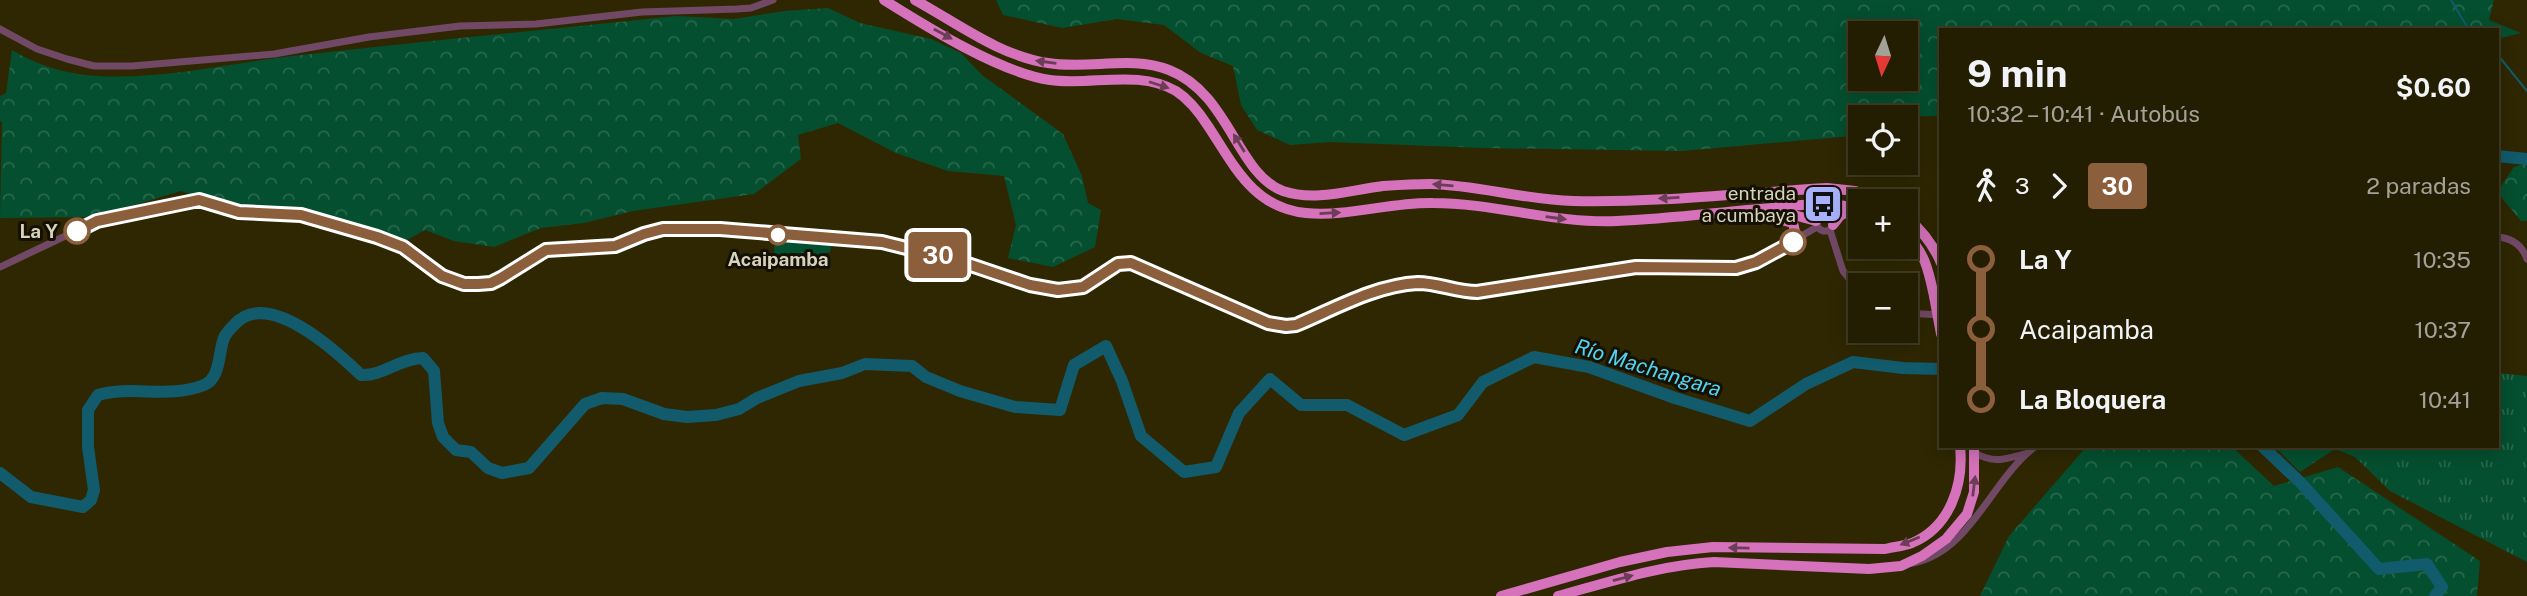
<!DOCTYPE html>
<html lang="es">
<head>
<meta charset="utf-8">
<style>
	body { margin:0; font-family:"Public Sans",sans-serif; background:#2f2a11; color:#f1f3f6; height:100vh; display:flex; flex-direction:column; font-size:26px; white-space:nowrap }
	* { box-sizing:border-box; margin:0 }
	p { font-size:23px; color:#a3a299 }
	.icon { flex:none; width:38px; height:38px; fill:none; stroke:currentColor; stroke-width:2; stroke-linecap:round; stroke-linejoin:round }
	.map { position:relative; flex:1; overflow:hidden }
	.sheet { position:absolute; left:1939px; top:28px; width:560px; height:420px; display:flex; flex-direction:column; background:#231d02; border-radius:0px; box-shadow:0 4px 18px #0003,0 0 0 2px #403b24 }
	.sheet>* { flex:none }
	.badge { padding:0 14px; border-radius:5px; font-size:24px; line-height:46px }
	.needle { width:46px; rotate:184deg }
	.controls { position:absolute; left:1848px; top:21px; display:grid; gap:14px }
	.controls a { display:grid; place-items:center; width:70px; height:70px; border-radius:0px; background:#231d02; box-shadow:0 4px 18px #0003,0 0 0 2px #403b24; font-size:35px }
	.map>.badge { position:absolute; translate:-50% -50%; box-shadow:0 0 0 4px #fff }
	.legs { display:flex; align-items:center; gap:10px; height:77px; padding:0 28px; font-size:23px }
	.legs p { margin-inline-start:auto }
	.headline { display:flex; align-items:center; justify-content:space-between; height:119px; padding:0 28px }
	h1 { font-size:38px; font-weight:700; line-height:52px }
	ul { padding:0 28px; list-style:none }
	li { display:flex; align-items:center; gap:24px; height:70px; font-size:26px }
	li i { display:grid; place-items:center; width:10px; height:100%; margin:0 9px; background:currentColor }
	li i::after { content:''; width:18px; height:18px; margin:-9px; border:5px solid; border-radius:50%; background:#231d02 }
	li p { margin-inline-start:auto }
	li:first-child i { background:linear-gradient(#0000 50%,currentColor 0) }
	li:last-child i { background:linear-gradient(currentColor 50%,#0000 0) }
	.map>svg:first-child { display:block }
	.grass { fill:url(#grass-tufts) }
	.forest { fill:url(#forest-crowns); fill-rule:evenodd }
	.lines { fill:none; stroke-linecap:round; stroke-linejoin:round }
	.stream { stroke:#115b6c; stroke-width:2 }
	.river { stroke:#115b6c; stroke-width:12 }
	.minor { stroke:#714966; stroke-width:7 }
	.highway { stroke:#d572bb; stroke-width:10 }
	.highway-bridge { stroke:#d572bb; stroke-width:10 }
	.oneway { fill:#6b3d56 }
	.line-1-casing { stroke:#fff; stroke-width:16 }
	.line-1 { stroke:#8b5e3c; stroke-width:10 }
	.stop-1-dot { fill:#fff; stroke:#8b5e3c; stroke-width:3.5 }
	.labels { text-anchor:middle; stroke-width:6; stroke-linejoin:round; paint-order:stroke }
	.poi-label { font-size:19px; fill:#d6d2be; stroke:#141103; text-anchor:end }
	.stop-label { font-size:19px; font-weight:bold; fill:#d6d2be; stroke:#141103; text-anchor:end }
	.water-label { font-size:21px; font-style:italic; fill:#50d3f4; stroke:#141103 }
</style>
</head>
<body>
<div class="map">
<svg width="2527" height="596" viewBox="0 0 2527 596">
	<defs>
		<pattern id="grass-tufts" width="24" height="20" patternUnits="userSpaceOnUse" patternTransform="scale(1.75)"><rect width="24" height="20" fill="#044f2f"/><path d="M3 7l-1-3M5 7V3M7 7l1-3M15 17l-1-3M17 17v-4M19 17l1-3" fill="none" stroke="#28674b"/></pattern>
		<pattern id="forest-crowns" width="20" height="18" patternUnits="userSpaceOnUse" patternTransform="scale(1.75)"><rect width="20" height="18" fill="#044f2f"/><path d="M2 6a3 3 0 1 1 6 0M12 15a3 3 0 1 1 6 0" fill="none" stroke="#28674b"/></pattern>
	</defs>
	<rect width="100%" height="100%" fill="#2f2702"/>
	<!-- grass -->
	<path class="grass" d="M778,240L832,244L830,252L775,266L774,246Z
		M2497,373L2527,376V562L2390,491L2355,457L2335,449L2300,472L2274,446H2497Z"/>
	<!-- forest -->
	<path class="forest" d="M996,0H2494L2489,20L2521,33L2497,39V30H1941V116L1860,117V131L1852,136L1682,151L1483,148L1330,142L1290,145L1257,130L1241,105L1233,66L1201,53L1164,25L1117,19L1062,28L1003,15ZM1860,33H1906V79H1860Z
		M828,8L860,23L931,39L961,53L982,75L1063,134L1082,176L1088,203L1101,210L1095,247L1053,267L1008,258L1016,225L1004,176L948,171L896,153L838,123L798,135L801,159L754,194L633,211L584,223L541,228L494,247L454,241L425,230L407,240L286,209H236L181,191L94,217L0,218L2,122L0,121V96L6,93L12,50C39,66 65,74 97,76C165,80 234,62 302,55C427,41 551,29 676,16L734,19L785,11Z
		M2527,163V221H2521L2497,192L2514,167Z
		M2087,446H2231L2274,486L2338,467L2480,561L2477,596H1980L2009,536Z"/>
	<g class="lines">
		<!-- stream -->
		<path class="stream" d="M2451,0L2469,30
			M2497,54L2527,91"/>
		<!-- river -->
		<path class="river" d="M2497,156L2527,159
			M2262,446L2300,482L2379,569L2427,564L2442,587L2435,596
			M0,473L31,497L83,507L91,500L94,490L88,447V410L98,395C132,385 170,399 204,385C221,378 218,353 224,338C226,333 230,329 234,325C267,287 336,351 361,375C383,376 401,358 423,358L434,371L438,423L443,437L456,450L471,452L488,468L502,473L529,468L585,404L602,398L623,399L664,414L687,417L716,415L739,409L757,398L799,381L842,373L865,364L912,366L926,377L960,391L1015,407L1060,410L1074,365L1106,346L1122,381L1141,436L1184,472L1216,467L1239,413L1270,379L1301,405H1347L1404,435L1458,415L1483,382L1534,357L1589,367L1675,398L1750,421L1806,384L1853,362L1903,368L1941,369"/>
		<!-- minor -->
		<path class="minor" d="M0,29L37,49L67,59L94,66H132L274,54L369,37L460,26L536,24L642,12L737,9L751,8L773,0
			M1817 223a8 8 0 1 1 16 0a8 8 0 1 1-16 0Z
			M1830,230L1843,271L1860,292
			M2497,237C2511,238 2522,245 2527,259
			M0,267L97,221L199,200L239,212L301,215L377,237L403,247L442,276L464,283H491L546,250L615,246L644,234L663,229H720L882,242L959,261L1030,285L1058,290L1083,287L1118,264L1131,263L1268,323L1286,326L1296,325C1334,309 1376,285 1418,283C1438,283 1457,292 1477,292L1636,267L1736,268L1756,262L1817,227
			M1906,313L1940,315
			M1975,453C1995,464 2004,459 2025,454
			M1913,563C1971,552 1991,479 2036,446"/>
		<!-- highway -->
		<path class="highway" d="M884,0C927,27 1001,73 1050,80C1091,86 1138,69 1176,91C1190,100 1199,112 1208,126C1234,165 1253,208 1306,213C1348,217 1390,202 1433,203C1495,203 1555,224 1617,221C1668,219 1720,212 1771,208C1800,205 1831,201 1860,209
			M915,0C957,23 1000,56 1048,63C1088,70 1131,55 1169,70C1229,93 1237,174 1283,191C1315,202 1350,190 1383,186C1398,185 1415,184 1430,184C1478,185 1525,200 1573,201C1657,203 1743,193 1827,188L1855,191L1882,201
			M1748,216L1794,215L1816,221
			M1906,217C1922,230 1933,244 1941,263
			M1781,220L1793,223L1797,240
			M1833,225L1840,216L1854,208
			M1906,235C1925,251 1929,273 1934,296
			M1501,596L1620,562L1667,552L1713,547L1885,549C1893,547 1904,546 1912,543C1950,527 1964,485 1960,446
			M1558,596C1609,582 1660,565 1714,562L1869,569L1901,566L1922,556L1946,539L1967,514L1974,492V446"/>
		<!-- highway-bridge -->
		<path class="highway-bridge" d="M1934,296L1941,334"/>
	</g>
	<!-- one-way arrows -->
	<defs><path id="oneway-solid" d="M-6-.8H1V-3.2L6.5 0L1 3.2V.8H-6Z" transform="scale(1.75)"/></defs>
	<g class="oneway">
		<use href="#oneway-solid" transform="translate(943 34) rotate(29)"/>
		<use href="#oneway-solid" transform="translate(1046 62) rotate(-172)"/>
		<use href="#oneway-solid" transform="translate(1159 85) rotate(18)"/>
		<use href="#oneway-solid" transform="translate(1239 143) rotate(-122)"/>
		<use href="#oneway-solid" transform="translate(1443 185) rotate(-175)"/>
		<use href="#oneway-solid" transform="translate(1669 198) rotate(177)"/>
		<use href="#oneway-solid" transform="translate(1330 213) rotate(-3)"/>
		<use href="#oneway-solid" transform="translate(1556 218) rotate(8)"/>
		<use href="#oneway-solid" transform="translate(1974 486) rotate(-83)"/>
		<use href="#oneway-solid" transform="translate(1910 541) rotate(158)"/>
		<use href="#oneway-solid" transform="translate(1739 548) rotate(-179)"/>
		<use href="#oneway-solid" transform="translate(1623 578) rotate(-15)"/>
	</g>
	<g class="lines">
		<!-- line-1 casing -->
		<g class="line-1-casing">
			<path id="line-1" d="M77,231L97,221L199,200L239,212L301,215L377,237L403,247L442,276L464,284H478L491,283L501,278L546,250L615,246L644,234L663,229H720L882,242L959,261L1030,285L1058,290L1083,287L1118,264L1131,263L1268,323L1286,326L1296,325C1334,309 1376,285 1418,283C1438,283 1457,292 1477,292L1636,267L1736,268L1756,262L1793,242"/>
		</g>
		<!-- line-1 -->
		<use href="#line-1" class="line-1"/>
	</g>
	<!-- icons -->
	<defs>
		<g id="bus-square" transform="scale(2.0125)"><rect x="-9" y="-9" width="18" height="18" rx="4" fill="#a7b1fc" stroke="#141103"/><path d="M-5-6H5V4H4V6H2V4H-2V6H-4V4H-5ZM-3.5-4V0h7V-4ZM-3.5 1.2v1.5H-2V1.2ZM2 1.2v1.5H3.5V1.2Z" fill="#111"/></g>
	</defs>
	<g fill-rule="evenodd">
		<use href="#bus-square" x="1823" y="204"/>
	</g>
	<!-- markers -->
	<g class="stop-1-dot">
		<circle cx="77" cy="231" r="12"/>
		<circle cx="778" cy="235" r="9"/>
		<circle cx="1793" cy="242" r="12"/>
	</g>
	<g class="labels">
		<!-- poi labels -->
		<g class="poi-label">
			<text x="1796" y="200">entrada<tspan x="1796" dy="22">a cumbaya</tspan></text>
		</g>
		<!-- stop labels -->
		<g class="stop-label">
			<text x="58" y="238">La Y</text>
			<text x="778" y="266" text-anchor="middle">Acaipamba</text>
		</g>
		<!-- water labels -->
		<g class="water-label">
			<text transform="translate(1648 368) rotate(17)" y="7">Río Machangara</text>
		</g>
	</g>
</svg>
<div class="controls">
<a><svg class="needle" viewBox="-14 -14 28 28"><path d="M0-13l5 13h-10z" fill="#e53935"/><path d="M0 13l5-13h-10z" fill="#a3a299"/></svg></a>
<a><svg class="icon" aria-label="locate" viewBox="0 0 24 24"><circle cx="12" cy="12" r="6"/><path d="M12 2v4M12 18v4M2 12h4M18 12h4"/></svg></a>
<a>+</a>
<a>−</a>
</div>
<b class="badge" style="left:938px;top:255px;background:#8b5e3c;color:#fff">30</b>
<section class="sheet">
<div class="headline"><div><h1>9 min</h1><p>10:32 – 10:41 · Autobús</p></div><b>$0.60</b></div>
<div class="legs"><svg class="icon" aria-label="walk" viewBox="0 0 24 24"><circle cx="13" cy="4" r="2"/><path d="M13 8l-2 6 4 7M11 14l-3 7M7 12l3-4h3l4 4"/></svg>3<svg class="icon" aria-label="forward" viewBox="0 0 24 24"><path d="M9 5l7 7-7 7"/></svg><b class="badge" style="background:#8b5e3c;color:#fff">30</b><p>2 paradas</p></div>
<ul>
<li><i style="color:#8b5e3c"></i><b>La Y</b><p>10:35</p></li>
<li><i style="color:#8b5e3c"></i><span>Acaipamba</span><p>10:37</p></li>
<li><i style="color:#8b5e3c"></i><b>La Bloquera</b><p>10:41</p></li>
</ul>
</section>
</div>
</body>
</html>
